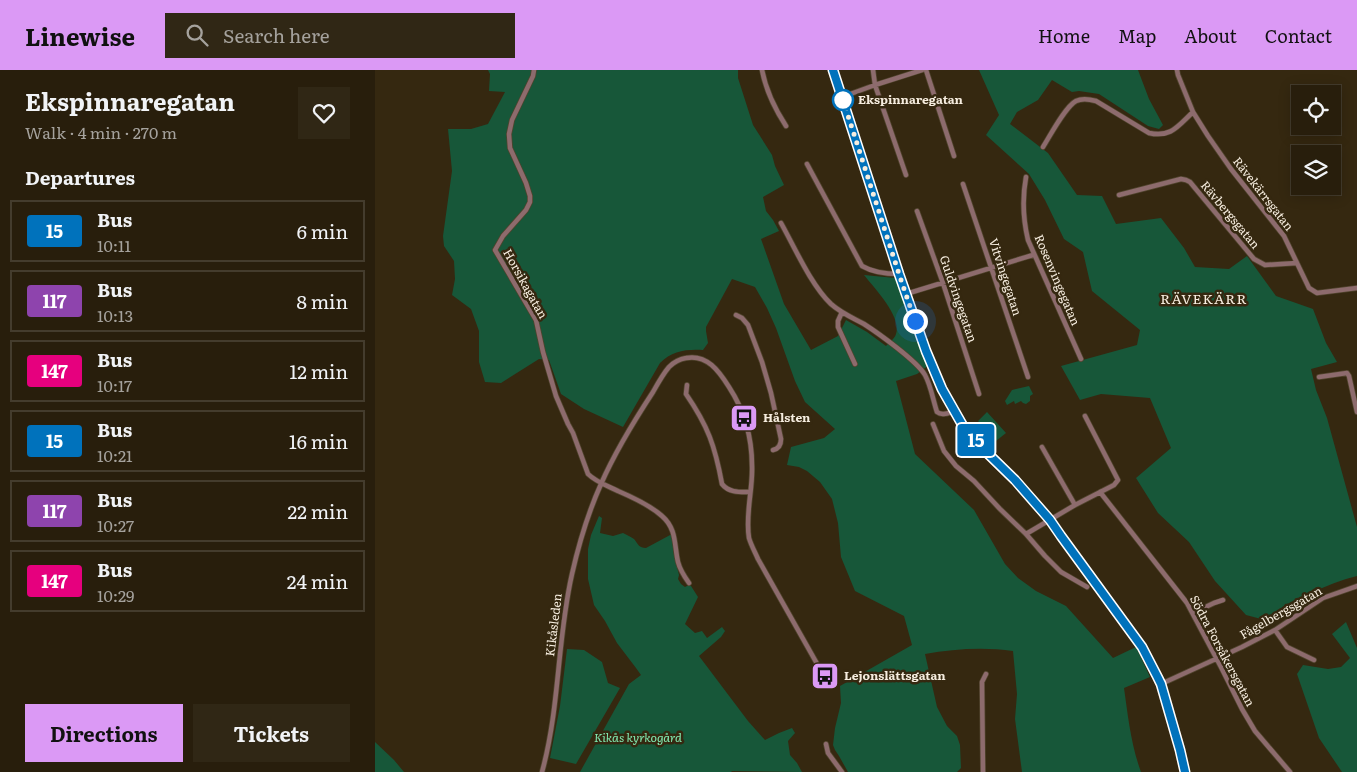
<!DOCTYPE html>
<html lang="en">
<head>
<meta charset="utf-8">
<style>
	body { margin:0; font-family:Literata,serif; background:#302715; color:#f1f3f6; height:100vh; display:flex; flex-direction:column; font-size:19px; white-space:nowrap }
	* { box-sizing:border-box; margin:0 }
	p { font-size:16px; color:#a5a29d }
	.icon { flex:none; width:28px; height:28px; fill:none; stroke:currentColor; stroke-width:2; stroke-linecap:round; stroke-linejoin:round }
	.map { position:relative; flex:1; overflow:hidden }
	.panel { display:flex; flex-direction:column; background:#281e0c; width:375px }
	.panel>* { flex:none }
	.badge { padding:0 10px; border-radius:4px; font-size:18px; line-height:32px }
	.buttons { position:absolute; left:916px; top:15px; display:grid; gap:10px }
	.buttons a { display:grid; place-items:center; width:50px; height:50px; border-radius:0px; background:#281e0c; box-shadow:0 2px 12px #0003,0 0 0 1px #443c2d; font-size:25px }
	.you { position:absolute; width:25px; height:25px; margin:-12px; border:4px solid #fff; border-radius:50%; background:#1a73e8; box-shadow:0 0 0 8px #1a73e833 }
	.map>.badge { position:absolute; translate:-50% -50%; box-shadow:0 0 0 2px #fff }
	h2 { padding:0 25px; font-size:19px; line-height:45px }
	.round { display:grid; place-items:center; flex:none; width:52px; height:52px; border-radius:0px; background:#302715 }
	.summary { display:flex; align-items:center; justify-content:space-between; height:85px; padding:0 25px }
	h1 { font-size:24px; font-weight:700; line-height:38px }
	.button { display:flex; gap:10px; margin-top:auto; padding:10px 25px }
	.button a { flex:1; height:58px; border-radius:0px; background:#db99f5; color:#111; font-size:20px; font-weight:700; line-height:58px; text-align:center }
	.button a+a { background:#302715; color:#f1f3f6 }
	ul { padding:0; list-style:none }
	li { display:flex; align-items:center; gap:15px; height:62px; margin:0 10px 8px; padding:0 15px; border:2px solid #443c2d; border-radius:0px }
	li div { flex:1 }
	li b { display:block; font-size:19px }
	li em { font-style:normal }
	li .badge { min-width:55px; font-weight:700; text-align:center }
	header { display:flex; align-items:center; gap:30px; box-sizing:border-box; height:70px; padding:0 25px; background:#db99f5; color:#111 }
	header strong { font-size:24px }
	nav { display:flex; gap:28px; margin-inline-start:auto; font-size:18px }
	.search { width:350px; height:45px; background:#302715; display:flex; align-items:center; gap:12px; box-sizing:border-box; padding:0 18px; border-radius:0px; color:#a5a29d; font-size:19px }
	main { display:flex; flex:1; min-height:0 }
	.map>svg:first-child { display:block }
	.green { fill:#175739 }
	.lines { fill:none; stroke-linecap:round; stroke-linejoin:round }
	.street-casing { stroke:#50442d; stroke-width:6 }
	.street { stroke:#8d6b6d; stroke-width:4.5 }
	.line-casing { stroke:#fff; stroke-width:11 }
	.line { stroke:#0072bc; stroke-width:8 }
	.walk { stroke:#f6eddf; stroke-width:5; stroke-dasharray:0 9 }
	.stop-dot { fill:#fff; stroke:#0072bc; stroke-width:2.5 }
	.labels { text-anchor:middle; stroke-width:5; stroke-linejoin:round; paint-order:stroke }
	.stop-label { font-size:12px; font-weight:bold; fill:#f6eddf; stroke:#352810; text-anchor:start }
	.street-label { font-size:12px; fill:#f6eddf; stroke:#352810 }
	.poi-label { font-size:12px; font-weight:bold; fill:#f6eddf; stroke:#352810; text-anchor:start }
	.park-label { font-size:12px; font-style:italic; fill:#81eab1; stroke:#352810 }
	.neighbourhood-label { font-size:14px; letter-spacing:1px; fill:#f6eddf; stroke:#352810 }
</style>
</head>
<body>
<header>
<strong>Linewise</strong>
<div class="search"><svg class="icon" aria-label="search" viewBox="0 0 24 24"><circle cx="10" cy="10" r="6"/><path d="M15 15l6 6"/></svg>Search here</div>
<nav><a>Home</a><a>Map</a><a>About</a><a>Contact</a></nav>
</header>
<main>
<section class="panel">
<div class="summary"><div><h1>Ekspinnaregatan</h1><p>Walk · 4 min · 270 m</p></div><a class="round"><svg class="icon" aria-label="heart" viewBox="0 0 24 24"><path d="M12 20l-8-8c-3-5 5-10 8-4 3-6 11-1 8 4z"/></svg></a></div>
<h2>Departures</h2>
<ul>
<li><span class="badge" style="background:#0072bc;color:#fff">15</span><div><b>Bus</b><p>10:11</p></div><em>6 min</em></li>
<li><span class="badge" style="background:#8e44ad;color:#fff">117</span><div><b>Bus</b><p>10:13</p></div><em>8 min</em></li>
<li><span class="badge" style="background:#e6007e;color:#fff">147</span><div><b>Bus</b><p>10:17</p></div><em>12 min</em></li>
<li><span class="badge" style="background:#0072bc;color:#fff">15</span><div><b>Bus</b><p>10:21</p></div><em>16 min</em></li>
<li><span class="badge" style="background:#8e44ad;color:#fff">117</span><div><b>Bus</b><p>10:27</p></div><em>22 min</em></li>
<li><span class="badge" style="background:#e6007e;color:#fff">147</span><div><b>Bus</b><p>10:29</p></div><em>24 min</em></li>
</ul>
<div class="button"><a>Directions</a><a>Tickets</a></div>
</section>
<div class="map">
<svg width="982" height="702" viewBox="0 0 982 702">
	<rect width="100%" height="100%" fill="#352810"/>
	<!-- green -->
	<path class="green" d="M113,0H363V8L378,55L397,85L400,96L409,115L388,127L391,141L398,150L404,161L386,169L409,234L436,280L463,266L471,250L492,262L511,276C515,272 520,268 521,264C527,246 499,218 489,205L520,208L554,295L542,304L521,311L540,384L599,440L630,494L643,508L661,521L691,536L738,588L761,577L775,607L749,618C753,646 756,675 766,702H647L640,649L642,624L638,581C609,577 578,579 550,584L562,637L572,656L582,666L585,675L586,698L582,702H473L464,686L460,680L458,675L460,658L466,633L465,616L537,575L529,546L480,521L466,487L463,453L457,429L445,412L432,401L424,397L412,395L416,377L449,368L460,359L430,332L420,311L401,258L392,238L380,217L357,209L331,257V261L333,273L328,280C311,279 297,281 285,293L248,357L209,339L186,324L174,290L164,289L126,313L110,312L104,292V261L96,239L77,225L80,209L79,191L69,176L68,166L77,101L73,59H96L113,54L130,22L114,21L115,4Z
		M604,0H763L774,29L788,55L784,59L773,56L724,24L704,21L697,22L677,10L663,30L642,42L635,54L673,83L702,125L727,126L741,154L786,148L809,178L820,197L854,199L872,186L901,226L938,239L951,273L962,292L936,299L941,320L952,348L982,457V506C948,514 920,532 890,550L871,545L840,511L814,472L783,443L761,408L796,378L775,328L726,324L705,330L686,296L762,275L765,260L717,221L708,182L689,169L670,130L654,104L611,65L624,45Z
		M654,316L658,324L655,326V331L651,334L648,333L646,331L640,334L639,331L632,335L630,331L637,320Z
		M612,342L631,363L621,371L603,351Z
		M224,446L227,448L225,463L238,466L248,463C252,465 256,467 259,469C263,474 264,478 271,478L297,464L299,485L304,505L303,509L306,514L310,517L314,515L316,516L323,527L310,554L320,563L327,561L332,568L347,557L350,561L346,567L324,586L373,651L390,670L404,663L417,658L420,663L413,671L415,685L422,693L427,702L357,701L356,702H205L254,614L266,605L261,598L242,573L230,551L219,535L213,509V479L216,465Z
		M971,552L982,578V702H967L944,668L922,604L928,595L953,599L966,597L975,588L957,564Z
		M192,579L209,580L227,592L233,613L245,618L201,694L175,688L185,636Z
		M0,672L19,690L29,702H0Z"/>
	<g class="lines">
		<!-- street casing -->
		<g class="street-casing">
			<path id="street" d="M159,0L158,6L137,50L134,64L135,78L151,113L155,126V132L151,140L128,166L120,180L161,250L168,282L181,326L193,354L198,363L213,404C221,412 233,416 243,421C257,427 276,436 287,446C302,459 299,475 303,492C305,500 309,506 314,513
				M387,0C391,21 400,39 411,56
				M458,0L524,204L558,300L567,319L588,356L603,373L640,410L675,449L686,466L767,577L782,606L786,614L805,680L810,702
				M498,0L500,15L531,105
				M551,0L579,86
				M802,0L803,5L818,42L833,66L856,99L909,166L934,218L942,223L982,218
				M467,27L500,15L547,0
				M668,77C675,66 690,37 701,31C707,28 714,29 721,31L774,63C796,68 803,56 818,42
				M432,94L487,196C499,203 511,204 524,204
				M651,107C647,129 648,149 653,170L706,289
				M588,114L653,307
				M744,125L806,109L811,110L815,112L879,189L890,195L922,193
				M542,141L568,213L604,324
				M406,153C420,178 436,215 456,234C466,243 478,248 489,254C503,263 542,291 550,305C556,316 558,330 562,342C567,346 573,343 580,341
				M531,224L658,185
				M467,242L463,251V257L480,294
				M361,245L367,248L373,255L387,292L396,323L406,369C406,375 403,379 398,380
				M944,307L972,303L974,306L982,342
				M312,315L311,324C333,356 340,376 347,414C354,423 365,422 375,422
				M710,346L743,410L739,415L700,435L651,464L670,486L686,502L712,517
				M558,354L569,381L581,396L599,411L625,439L651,464
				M667,377L700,435
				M725,422L812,533L846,597L867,639L880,661L915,702
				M818,543L839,533L848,530
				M900,560L912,577L939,590
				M786,614L867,577L900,560L948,528L982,516
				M451,674L453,683L467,702
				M167,702C185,637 182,569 197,504C204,473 213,443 226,414C240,382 259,351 278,322C283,313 288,304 294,297C299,292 304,289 311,288C332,284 344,301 354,317C369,340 377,368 377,396C378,420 370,444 374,468C376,475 380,482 383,489L445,599
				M608,702L607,612L611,604"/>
		</g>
		<!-- street -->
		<use href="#street" class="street"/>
	</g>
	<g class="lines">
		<!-- line casing -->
		<g class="line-casing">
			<path id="line" d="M458,0L524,204L551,281L567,319L588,356L602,373L640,410L675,450L686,466L767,577L782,606L786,614L805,680L810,702"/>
		</g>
		<!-- line -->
		<use href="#line" class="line"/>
		<!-- walk -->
		<path class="walk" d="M468,30L524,204L540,251"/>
	</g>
	<!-- icons -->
	<defs>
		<g id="bus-square" transform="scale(1.4375)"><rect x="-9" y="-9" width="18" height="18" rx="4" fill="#db99f5" stroke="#352810"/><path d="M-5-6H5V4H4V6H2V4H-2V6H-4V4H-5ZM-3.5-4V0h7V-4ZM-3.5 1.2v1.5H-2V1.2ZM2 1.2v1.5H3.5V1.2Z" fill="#111"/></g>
	</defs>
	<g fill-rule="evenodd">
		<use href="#bus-square" x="369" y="348"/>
		<use href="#bus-square" x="450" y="606"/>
	</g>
	<!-- markers -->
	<circle class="stop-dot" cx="468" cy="30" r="10"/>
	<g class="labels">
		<!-- stop labels -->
		<g class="stop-label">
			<text x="483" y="34">Ekspinnaregatan</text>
		</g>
		<!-- street labels -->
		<g class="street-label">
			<text transform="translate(888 124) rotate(52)" y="4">Rävekärrsgatan</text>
			<text transform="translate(855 145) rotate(50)" y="4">Rävbergsgatan</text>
			<text transform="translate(630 207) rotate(72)" y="4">Vitvingegatan</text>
			<text transform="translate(682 210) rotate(67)" y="4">Rosenvingegatan</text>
			<text transform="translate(150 214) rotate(61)" y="4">Horsikagatan</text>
			<text transform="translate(583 229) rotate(71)" y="4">Guldvingegatan</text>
			<text transform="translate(906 543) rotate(-30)" y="4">Fågelbergsgatan</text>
			<text transform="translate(179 555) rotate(-83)" y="4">Kikåsleden</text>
			<text transform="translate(847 581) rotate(62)" y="4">Södra Forsåkersgatan</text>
		</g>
		<!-- poi labels -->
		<g class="poi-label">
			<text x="388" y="352">Hålsten</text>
			<text x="469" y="610">Lejonslättsgatan</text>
		</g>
		<!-- park labels -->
		<g class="park-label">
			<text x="263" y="672">Kikås kyrkogård</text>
		</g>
		<!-- neighbourhood labels -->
		<g class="neighbourhood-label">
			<text x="829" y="234">RÄVEKÄRR</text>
		</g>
	</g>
</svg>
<div class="buttons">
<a><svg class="icon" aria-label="locate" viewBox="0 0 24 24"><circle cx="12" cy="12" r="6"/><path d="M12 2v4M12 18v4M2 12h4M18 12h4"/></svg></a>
<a><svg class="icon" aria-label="layers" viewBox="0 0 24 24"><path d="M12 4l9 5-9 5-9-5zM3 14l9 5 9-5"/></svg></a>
</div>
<div class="you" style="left:540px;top:251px"></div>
<b class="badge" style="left:601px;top:370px;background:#0072bc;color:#fff">15</b>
</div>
</main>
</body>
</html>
